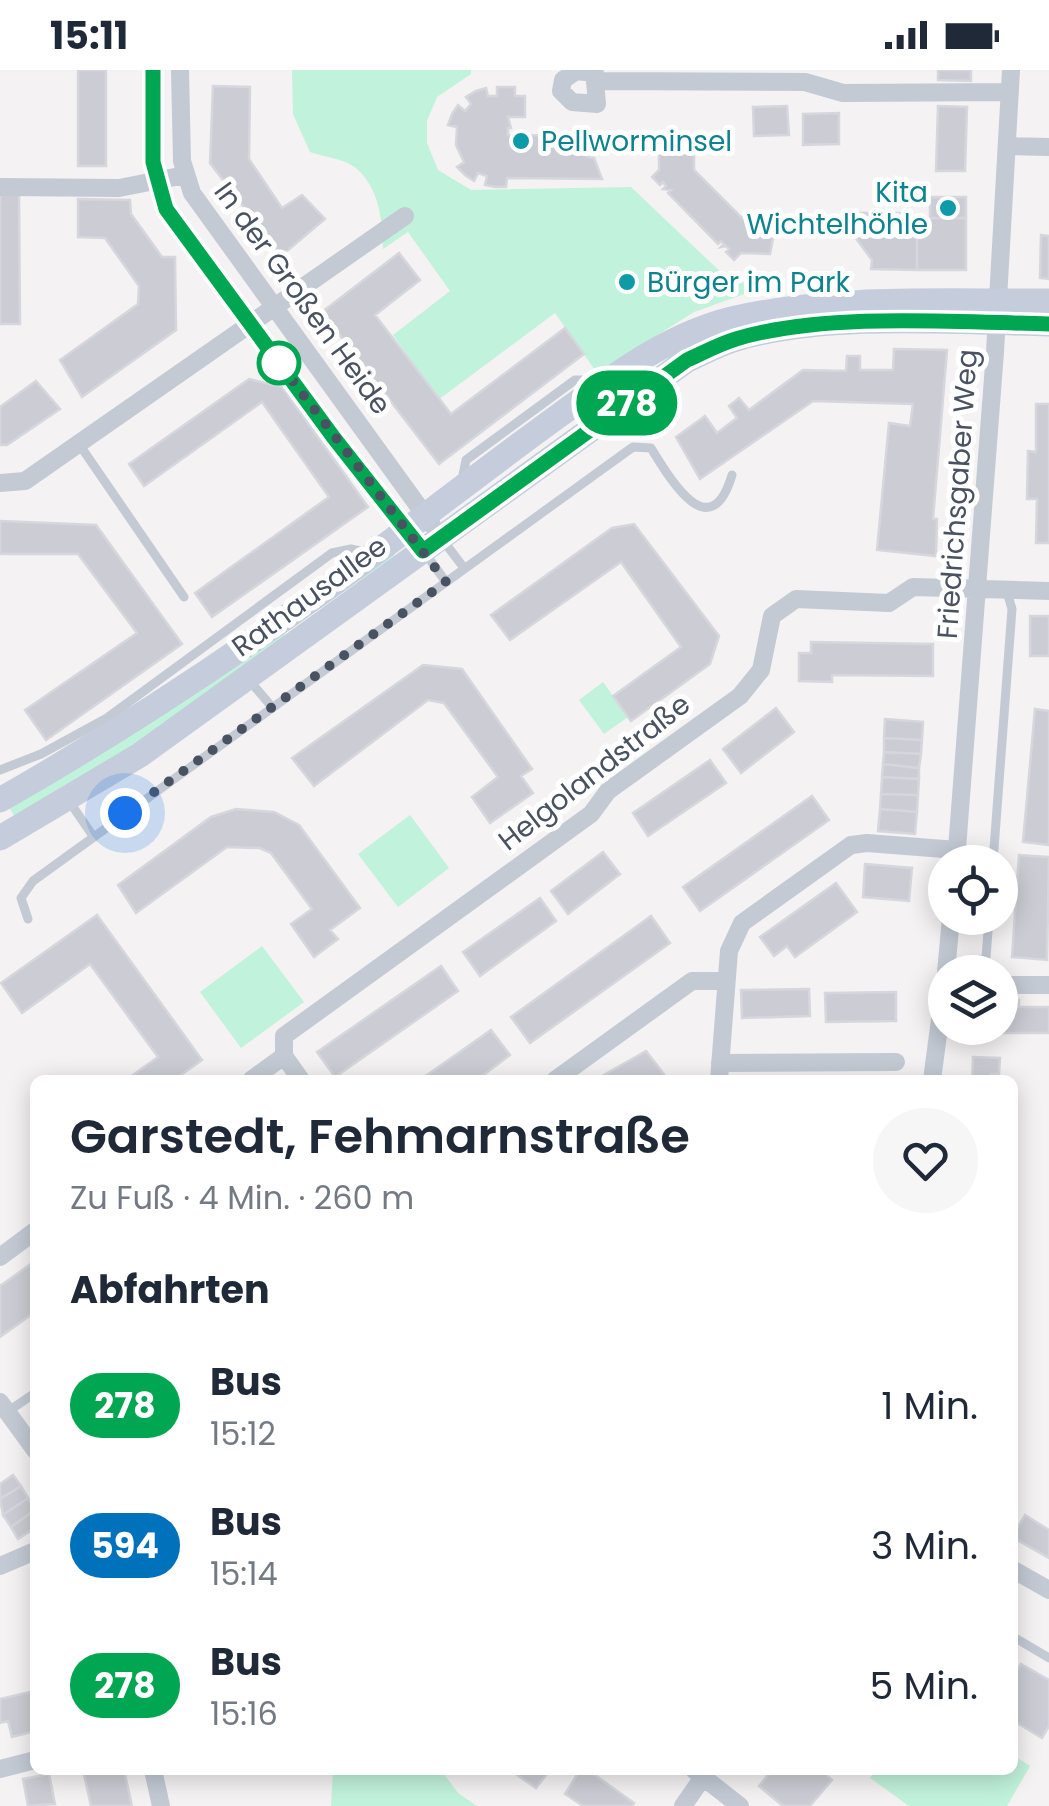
<!DOCTYPE html>
<html lang="de">
<head>
<meta charset="utf-8">
<style>
	body { margin:0; font-family:Poppins,sans-serif; background:#f6f6f7; color:#1f2937; height:100vh; display:flex; flex-direction:column; font-size:38px; white-space:nowrap }
	* { box-sizing:border-box; margin:0 }
	p { font-size:32px; color:#747a83 }
	.icon { flex:none; width:55px; height:55px; fill:none; stroke:currentColor; stroke-width:2; stroke-linecap:round; stroke-linejoin:round }
	.map { position:relative; flex:1; overflow:hidden }
	.side { position:absolute; left:30px; top:1005px; width:988px; height:700px; display:flex; flex-direction:column; background:#fff; border-radius:15px; box-shadow:0 5px 25px #0003 }
	.side>* { flex:none }
	.badge { padding:0 20px; border-radius:32px; font-size:35px; line-height:65px }
	.buttons { position:absolute; left:928px; top:775px; display:grid; gap:20px }
	.buttons a { display:grid; place-items:center; width:90px; height:90px; border-radius:50%; background:#fff; box-shadow:0 5px 25px #0003; font-size:50px }
	.you { position:absolute; width:50px; height:50px; margin:-25px; border:8px solid #fff; border-radius:50%; background:#1a73e8; box-shadow:0 0 0 15px #1a73e833 }
	.map>.badge { position:absolute; translate:-50% -50%; box-shadow:0 0 0 5px #fff }
	h2 { padding:0 40px; font-size:38px; line-height:90px }
	.round { display:grid; place-items:center; flex:none; width:105px; height:105px; border-radius:52px; background:#f6f6f7 }
	.overview { display:flex; align-items:center; justify-content:space-between; height:170px; padding:0 40px }
	h1 { font-size:48px; font-weight:600; line-height:75px }
	ul { padding:0; list-style:none }
	li { display:flex; align-items:center; gap:30px; height:140px; padding:0 40px }
	li div { flex:1 }
	li b { display:block; font-size:38px }
	li em { font-style:normal }
	li .badge { min-width:110px; font-weight:700; text-align:center }
	.status { display:flex; justify-content:space-between; align-items:center; height:70px; padding:0 50px; background:#fff; direction:ltr }
	.status svg { height:28px; fill:currentColor }
	.map>svg:first-child { display:block }
	.green { fill:#c1f2db }
	.building { fill:#cccdd4; stroke:#d6d7dd; stroke-width:2.5 }
	.lines { fill:none; stroke-linecap:round; stroke-linejoin:round }
	.lane { stroke:#c3cad4; stroke-width:9 }
	.street { stroke:#c3cad4; stroke-width:18 }
	.secondary { stroke:#c5ccdb; stroke-width:25 }
	.line-casing { stroke:#fff; stroke-width:22 }
	.line { stroke:#00a651; stroke-width:15 }
	.walk { stroke:#495261; stroke-width:10; stroke-dasharray:0 18 }
	.culture-dot { fill:#0f9aa8; stroke:#fff; stroke-width:4 }
	.stop-dot { fill:#fff; stroke:#00a651; stroke-width:5 }
	.labels { text-anchor:middle; stroke-width:10; stroke-linejoin:round; paint-order:stroke }
	.culture-label { font-size:28px; fill:#0d838f; stroke:#fff; text-anchor:start }
	.street-label { font-size:28px; fill:#495261; stroke:#fff }
</style>
</head>
<body>
<div class="status"><b>15:11</b><svg viewBox="0 0 49 12"><path d="M0 12V9h3v3zM5 12V6h3v6zM10 12V3h3v9zM15 12V0h3v12zM26 1h20v11H26zM47 4h2v5h-2z"/></svg></div>
<div class="map">
<svg width="1049" height="1736" viewBox="0 0 1049 1736">
	<rect width="100%" height="100%" fill="#f4f2f2"/>
	<!-- green -->
	<path class="green" d="M292,0H471V4L437,27L427,51V73L438,100L471,120L631,117L729,210L767,216L694,242L597,303L555,243L438,330L393,265L450,221L408,162L383,179C383,149 378,109 348,93C337,88 322,86 310,82L293,44Z
		M389,479L395,486L286,562L281,572L151,667L16,749L7,734Z
		M603,612L628,647L604,664L579,630Z
		M410,745L449,798L398,837L358,784Z
		M262,876L304,932L241,978L200,922Z
		M1013,1685L1030,1696L1007,1736H909L870,1708L876,1700H1012Z
		M333,1700H441L458,1723L477,1736H331Z"/>
	<!-- building -->
	<path class="building" d="M78,0H106V96H78Z
		M938,0H971V11L938,10Z
		M213,16L250,17L249,89L282,138L302,125L325,149L281,186L210,93Z
		M497,17H515V26H525V47H508L511,58H508V65L587,66V87L594,88L602,109L507,108L506,117H496L485,115L487,106L478,103L474,111L465,105L457,97L464,92L456,75L457,57L448,55L452,44L458,35L465,41L471,34L466,27L476,21L486,18L488,26H497Z
		M787,36L789,65L754,66L753,37Z
		M938,36L967,37L965,101H936Z
		M839,43V74L803,75V44Z
		M669,67H684V71H694V100L742,148L771,149L770,158H775L770,184L741,183L734,190L726,182L729,179L726,176L721,177L724,174L721,171L718,174L668,123L671,120L663,119L666,116L663,112L660,115L652,107L659,100V71H669Z
		M0,124H19L20,254H0Z
		M930,127H966V148H930Z
		M78,129L130,130L131,144L162,187H175L176,260L82,327L60,290L138,234L139,216L105,168L78,167Z
		M851,143H901V148H917V200L871,199L872,190L852,163Z
		M917,148H966V200H917Z
		M1041,165L1049,166V209L1040,208Z
		M399,183L420,210L375,245L451,344L565,258L584,284L439,394L322,242Z
		M894,279L947,280L933,449H937L936,486L877,480L889,353L910,356L913,334L813,331L700,409L676,367L705,346L717,363L737,348L729,336L739,328L749,340L803,300L846,301L847,286H860V300H893Z
		M249,309L282,317L368,437L212,547L195,523L329,427L262,332L144,416L129,394Z
		M36,311L60,339L7,375H0V337Z
		M1036,334H1049V473H1036L1037,429H1027L1028,381L1036,382Z
		M0,451L96,455L182,574L46,670L25,640L137,563L78,484H0Z
		M634,454L719,566L710,594L631,651L613,626L681,577L621,492L510,570L491,545L612,458Z
		M1030,546H1049V586H1030Z
		M811,572L933,574V606L832,605V612L799,611V583H811Z
		M423,595L462,599L532,699L521,706L533,723L490,753L472,727L498,707L444,633L428,630L314,716L292,688Z
		M776,638L794,662L741,703L723,679Z
		M1035,639L1049,641V775L1023,772Z
		M885,649L923,652L922,670L884,668Z
		M884,668L922,670L921,684L884,682Z
		M884,682L921,684L919,698L883,694Z
		M710,690L726,713L648,766L633,743Z
		M883,694L919,698V709L882,707Z
		M882,707L919,709L918,725L881,724Z
		M881,724L918,725L917,742L880,739Z
		M812,726L829,750L700,841L683,817Z
		M236,739L274,742L299,755L360,838L330,860L338,869L314,887L291,854L312,839L271,783L260,778L227,777L136,843L118,815L211,747Z
		M880,739L917,742L915,764L878,761Z
		M603,782L620,804L568,844L551,821Z
		M1019,785L1049,787L1047,890L1012,887Z
		M865,794L912,798L909,831L863,827Z
		M836,813L857,842L795,887L787,876L774,886L760,867Z
		M540,828L556,851L480,906L463,882Z
		M97,845L202,990L174,1010H126L158,987L90,894L22,943L1,913Z
		M651,846L670,873L530,973L511,947Z
		M441,896L458,921L335,1007L317,982Z
		M809,919L810,946L742,948L741,920Z
		M896,922V951L826,952L825,923Z
		M1001,930H1019V937H1049V963H985V958H1000Z
		M491,960L510,985L477,1010H420Z
		M646,981L666,1007L661,1010H595Z
		M973,987L1000,988L999,1004H991V1010H972Z
		M35,1191V1242L0,1267V1216Z
		M13,1405L21,1416L0,1429V1414Z
		M21,1416L28,1428L3,1445L0,1429Z
		M28,1428L35,1440L11,1457L3,1445Z
		M35,1440V1458L18,1469L11,1457Z
		M1025,1445L1049,1460V1488L1012,1467Z
		M1021,1594L1049,1610V1656L1042,1668L1012,1650V1608Z
		M34,1621L35,1661L12,1667L8,1651L0,1653V1629Z
		M83,1700H124L132,1736H91Z
		M510,1700H550L536,1718Z
		M580,1700H588L634,1733L632,1736H583L565,1724Z
		M772,1700H820L832,1710L810,1736H783L759,1716Z
		M49,1704L55,1734L28,1736L23,1709Z"/>
	<g class="lines">
		<!-- lane -->
		<path class="lane" d="M79,374L184,527
			M462,410L466,390L575,310H582C594,317 605,329 602,343
			M442,469L464,498
			M425,483L446,512
			M249,610L272,637
			M0,700L41,684L107,648L332,483L351,479L365,482
			M69,731L93,766
			M993,792L1012,539L1007,522
			M28,849L21,828L33,811L626,382L633,377L651,378C669,407 710,479 732,405
			M946,900L986,888L989,848
			M7,1342L35,1323
			M1012,1566L1049,1588"/>
		<!-- street -->
		<path class="street" d="M153,0V92L166,139L334,368L423,481
			M180,0L182,91L192,123L432,455
			M595,11L597,34L572,32L561,21L563,10L576,1L595,3V11L805,12L843,23L1010,22
			M1007,76L1049,77
			M0,117L119,118L185,105
			M0,413L25,411L405,146
			M956,792L995,282L1011,0
			M946,902L951,848
			M1000,915H1049
			M284,986L301,1010
			M720,993L896,992
			M251,1010L284,986V966L591,744L608,721L740,626L761,600L772,546L796,529L889,533L913,517L1049,521
			M555,1010L692,911H726
			M719,1010L729,881L742,853L851,775L867,773L957,780
			M932,1010L945,912
			M0,1187L35,1161
			M0,1332L35,1380
			M0,1496L35,1481
			M1012,1499L1049,1520
			M0,1699L35,1690
			M153,1700L161,1736
			M694,1700L740,1736
			M683,1736L708,1700"/>
		<!-- secondary -->
		<path class="secondary" d="M0,730C142,649 279,556 410,457C460,419 510,381 561,344C614,306 667,265 732,249C834,225 945,232 1049,231
			M0,768L140,685L687,290C703,283 719,274 736,269C825,242 955,252 1049,254"/>
	</g>
	<g class="lines">
		<!-- line casing -->
		<g class="line-casing">
			<path id="line" d="M153,0V92L166,139L334,368L423,481L687,290C703,283 719,274 736,269C825,242 955,252 1049,254"/>
		</g>
		<!-- line -->
		<use href="#line" class="line"/>
		<!-- walk -->
		<path class="walk" d="M125,743L446,512L279,293"/>
	</g>
	<!-- markers -->
	<g class="culture-dot">
		<circle cx="521" cy="71" r="10"/>
		<circle cx="948" cy="138" r="10"/>
		<circle cx="627" cy="212" r="10"/>
	</g>
	<circle class="stop-dot" cx="279" cy="293" r="20"/>
	<g class="labels">
		<!-- culture labels -->
		<g class="culture-label">
			<text x="541" y="81">Pellworminsel</text>
			<text x="928" y="132" text-anchor="end">Kita<tspan x="928" dy="32">Wichtelhöhle</tspan></text>
			<text x="647" y="222">Bürger im Park</text>
		</g>
		<!-- street labels -->
		<g class="street-label">
			<text transform="translate(303 228) rotate(54)" y="10">In der Großen Heide</text>
			<text transform="translate(957 424) rotate(-86)" y="10">Friedrichsgaber Weg</text>
			<text transform="translate(309 526) rotate(-36)" y="10">Rathausallee</text>
			<text transform="translate(594 702) rotate(-38)" y="10">Helgolandstraße</text>
		</g>
	</g>
</svg>
<div class="buttons">
<a><svg class="icon" aria-label="locate" viewBox="0 0 24 24"><circle cx="12" cy="12" r="6"/><path d="M12 2v4M12 18v4M2 12h4M18 12h4"/></svg></a>
<a><svg class="icon" aria-label="layers" viewBox="0 0 24 24"><path d="M12 4l9 5-9 5-9-5zM3 14l9 5 9-5"/></svg></a>
</div>
<div class="you" style="left:125px;top:743px"></div>
<b class="badge" style="left:627px;top:333px;background:#00a651;color:#fff">278</b>
<section class="side">
<div class="overview"><div><h1>Garstedt, Fehmarnstraße</h1><p>Zu Fuß · 4 Min. · 260 m</p></div><a class="round"><svg class="icon" aria-label="heart" viewBox="0 0 24 24"><path d="M12 20l-8-8c-3-5 5-10 8-4 3-6 11-1 8 4z"/></svg></a></div>
<h2>Abfahrten</h2>
<ul>
<li><span class="badge" style="background:#00a651;color:#fff">278</span><div><b>Bus</b><p>15:12</p></div><em>1 Min.</em></li>
<li><span class="badge" style="background:#0072bc;color:#fff">594</span><div><b>Bus</b><p>15:14</p></div><em>3 Min.</em></li>
<li><span class="badge" style="background:#00a651;color:#fff">278</span><div><b>Bus</b><p>15:16</p></div><em>5 Min.</em></li>
</ul>
</section>
</div>
</body>
</html>
